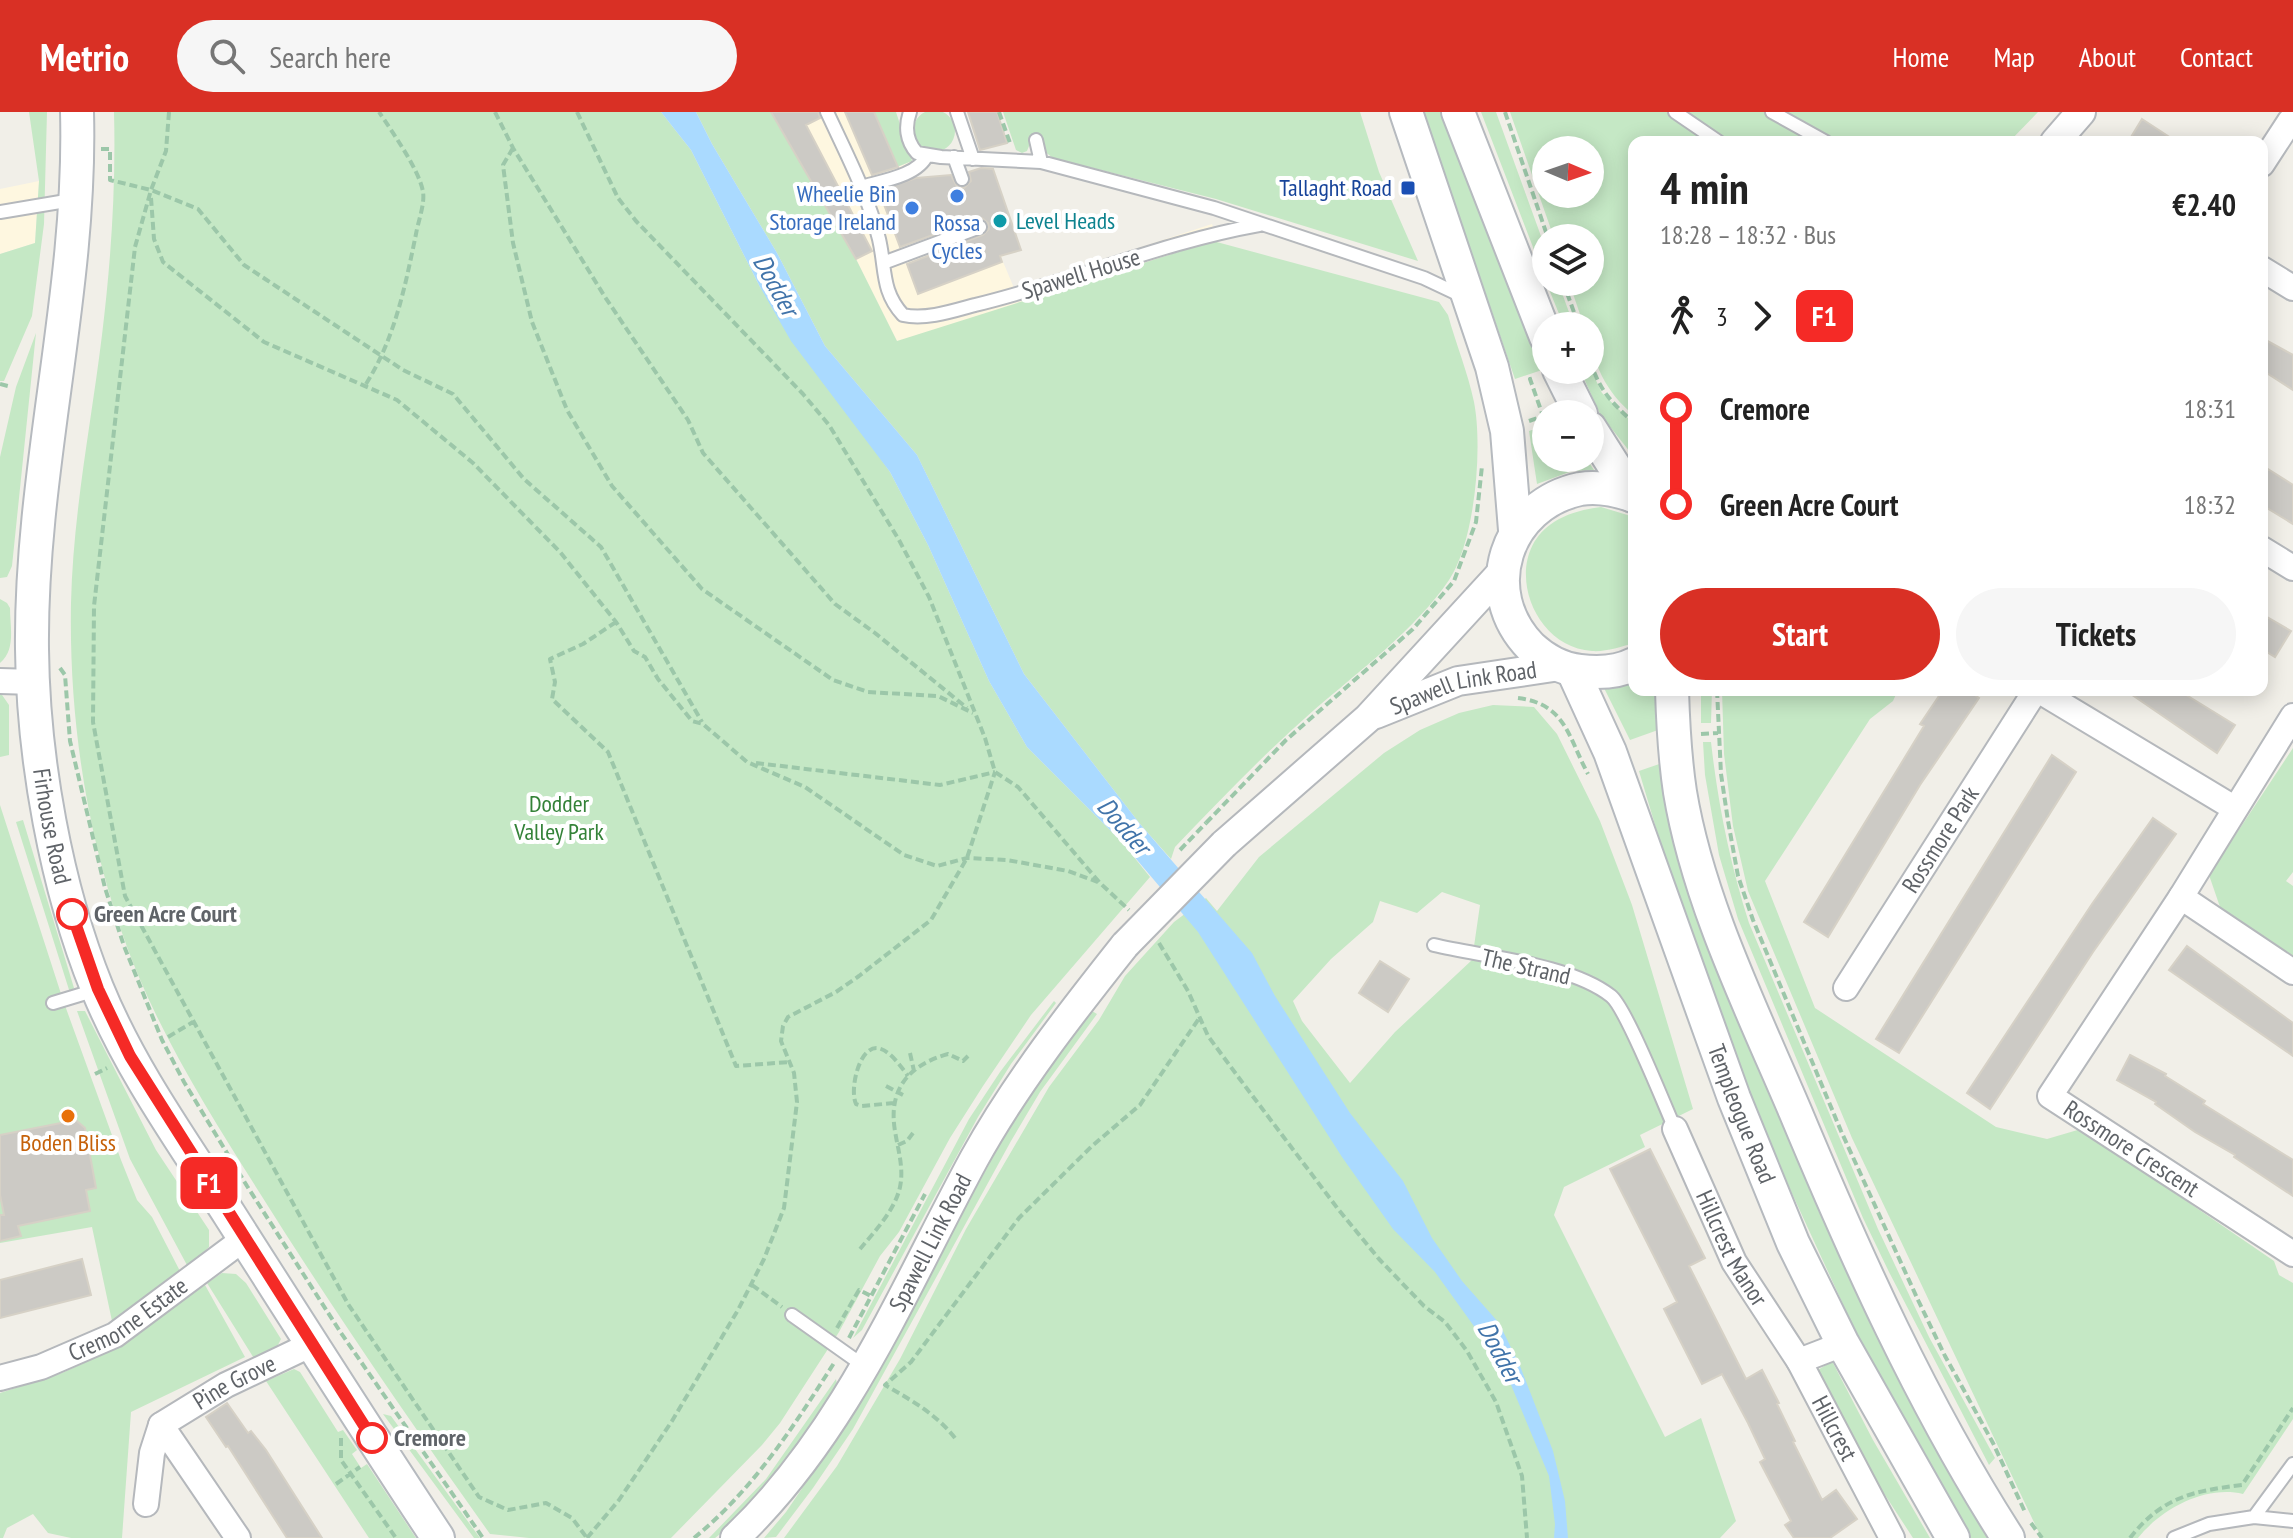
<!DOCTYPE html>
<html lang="en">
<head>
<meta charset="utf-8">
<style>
	body { margin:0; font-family:"PT Sans Narrow",sans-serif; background:#f6f6f6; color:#222; height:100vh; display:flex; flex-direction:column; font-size:30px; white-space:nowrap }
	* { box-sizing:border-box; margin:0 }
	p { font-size:26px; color:#767676 }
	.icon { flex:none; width:44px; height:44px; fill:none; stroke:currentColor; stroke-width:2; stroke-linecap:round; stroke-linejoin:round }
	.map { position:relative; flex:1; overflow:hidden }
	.side { position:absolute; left:1628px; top:24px; width:640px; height:560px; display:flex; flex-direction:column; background:#fff; border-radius:16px; box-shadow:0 4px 20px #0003 }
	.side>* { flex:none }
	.badge { padding:0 16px; border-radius:12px; font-size:28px; line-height:52px }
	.needle { width:52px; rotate:92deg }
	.controls { position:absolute; left:1532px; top:24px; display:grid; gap:16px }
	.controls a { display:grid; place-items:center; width:72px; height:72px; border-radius:50%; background:#fff; box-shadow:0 4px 20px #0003; font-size:40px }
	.map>.badge { position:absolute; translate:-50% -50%; box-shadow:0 0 0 4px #fff }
	.legs { display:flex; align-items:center; gap:12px; height:88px; padding:0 32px; font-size:26px }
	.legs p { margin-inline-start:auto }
	.head { display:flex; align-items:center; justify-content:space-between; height:136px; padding:0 32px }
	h1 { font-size:44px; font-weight:700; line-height:60px }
	.cta { display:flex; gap:16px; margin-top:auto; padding:16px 32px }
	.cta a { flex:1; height:92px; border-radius:48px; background:#d93025; color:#fff; font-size:32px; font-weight:700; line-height:92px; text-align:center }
	.cta a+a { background:#f6f6f6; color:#222 }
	ul { padding:0 32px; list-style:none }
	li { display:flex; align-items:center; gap:28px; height:96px; font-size:30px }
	li i { display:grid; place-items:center; width:12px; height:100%; margin:0 10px; background:currentColor }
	li i::after { content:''; width:20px; height:20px; margin:-10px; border:6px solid; border-radius:50%; background:#fff }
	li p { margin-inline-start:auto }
	li:first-child i { background:linear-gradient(#0000 50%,currentColor 0) }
	li:last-child i { background:linear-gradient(currentColor 50%,#0000 0) }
	header { display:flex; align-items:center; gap:48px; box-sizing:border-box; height:112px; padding:0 40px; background:#d93025; color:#fff }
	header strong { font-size:38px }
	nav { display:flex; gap:44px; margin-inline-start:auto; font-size:28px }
	.search { width:560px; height:72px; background:#f6f6f6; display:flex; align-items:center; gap:20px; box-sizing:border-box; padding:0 28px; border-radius:44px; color:#767676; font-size:30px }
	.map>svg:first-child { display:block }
	.commercial { fill:#fef7e0 }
	.green { fill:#c5e8c5; fill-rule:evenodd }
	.water { fill:#aadaff }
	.building { fill:#cccac5; stroke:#d6d1c6; stroke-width:2 }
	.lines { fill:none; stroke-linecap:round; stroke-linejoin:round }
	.service-casing { stroke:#b5b8bc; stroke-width:16 }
	.minor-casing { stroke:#b5b8bc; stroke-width:28 }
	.tertiary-casing { stroke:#b5b8bc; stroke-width:32 }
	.secondary-casing { stroke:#b6babf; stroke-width:36 }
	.path { stroke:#9cc7a9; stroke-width:4; stroke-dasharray:8 4; stroke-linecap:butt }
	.service { stroke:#fff; stroke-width:12 }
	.minor { stroke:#fff; stroke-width:24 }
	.tertiary { stroke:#fff; stroke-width:28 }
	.secondary { stroke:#fff; stroke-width:32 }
	.tertiary-bridge-casing { stroke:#b5b8bc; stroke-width:32; stroke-linecap:butt }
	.path-bridge { stroke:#9cc7a9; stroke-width:4; stroke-dasharray:8 4; stroke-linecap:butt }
	.tertiary-bridge { stroke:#fff; stroke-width:28 }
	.line-1-casing { stroke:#fff; stroke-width:18 }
	.line-1 { stroke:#f52a26; stroke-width:12 }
	.transit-dot { fill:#1a4fb4; stroke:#fff; stroke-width:3 }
	.shop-dot { fill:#3f7fe0; stroke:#fff; stroke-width:3 }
	.culture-dot { fill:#0f9aa8; stroke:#fff; stroke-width:3 }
	.stop-1-dot { fill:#fff; stroke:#f52a26; stroke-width:4 }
	.food-dot { fill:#e8710a; stroke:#fff; stroke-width:3 }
	.labels { text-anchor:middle; stroke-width:8; stroke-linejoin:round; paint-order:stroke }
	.transit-label { font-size:24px; fill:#164399; stroke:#fff; text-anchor:end }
	.shop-label { font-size:24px; fill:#366cbe; stroke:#fff; text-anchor:end }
	.culture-label { font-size:24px; fill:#0d838f; stroke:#fff; text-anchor:start }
	.street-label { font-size:24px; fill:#5f6368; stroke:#fff }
	.park-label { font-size:24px; fill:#348238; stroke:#fff }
	.stop-label { font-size:24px; font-weight:bold; fill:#5f6368; stroke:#fff; text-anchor:start }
	.food-label { font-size:24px; fill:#c56008; stroke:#fff }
	.water-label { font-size:26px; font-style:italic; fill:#4174aa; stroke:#fff }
</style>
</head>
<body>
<header>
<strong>Metrio</strong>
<div class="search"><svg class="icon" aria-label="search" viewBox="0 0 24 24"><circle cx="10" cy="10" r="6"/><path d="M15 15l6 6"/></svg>Search here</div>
<nav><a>Home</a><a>Map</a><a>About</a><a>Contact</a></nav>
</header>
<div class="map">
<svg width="2293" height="1426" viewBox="0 0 2293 1426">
	<rect width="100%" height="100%" fill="#f1efe8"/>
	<!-- commercial -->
	<path class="commercial" d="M771,0H874L898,55L912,49L918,68L952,62L957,74L973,68L971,60L992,52L1021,138L1001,145L1014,176L1212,112L1219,131L1213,129L896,230L856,147Z
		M39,69L35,131L0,142V77Z"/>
	<!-- green -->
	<path class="green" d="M913 19a21 21 0 1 1 42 0a21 21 0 1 1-42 0Z
		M29,0H47L44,112L32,204L4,269H0V142L35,131L39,69Z
		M114,0H661L691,38L760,175L890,360L928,433L989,569L1027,635L1121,729L1150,765L1031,903L983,974L950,1026L899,1120L880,1144L839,1220L780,1311L762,1333L671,1426H529L490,1422C411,1311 334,1199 261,1083C208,999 153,913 121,818C85,713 69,602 71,491C73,401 91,313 102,223C111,149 116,75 114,0Z
		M696,0H772L856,147L897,229L1213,129L1439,190L1448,203C1456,232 1468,261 1474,290C1483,336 1475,429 1449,468C1417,516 1357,561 1314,598C1265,641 1220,688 1175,735L1171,747L1140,712L1024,562L917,343L825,234L777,141L712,32Z
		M874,0H896L912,49L897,55Z
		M1003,0H1360L1379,60L1418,149L1216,87L1053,46L1031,29L1027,39L1022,41L1016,38Z
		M1423,0H1446L1500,153L1542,258L1515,267Z
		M1481,0H1496L1546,138V169Z
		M1510,0H2038L2009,30H1634V303C1607,282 1590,249 1590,214H1584L1569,170H1590V126H1554ZM1546,38H1590V82H1546Z
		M1546,170H1558L1574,214H1564Z
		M36,221L12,454L7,465L0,466V345L16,275Z
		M1591,258L1602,281L1634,312V345L1600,302L1582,262Z
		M1546,313V346H1586L1594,358L1572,359L1537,372L1529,319Z
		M1601,395L1634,405V531C1620,535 1606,540 1592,539C1530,535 1500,444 1554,410C1568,401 1585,397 1601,395Z
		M0,487L7,491L10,496C10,515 16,538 0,551Z
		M1634,568V578H1656L1658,618L1630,628L1603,574Z
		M1701,578H1712L1711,611H1701Z
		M1722,578H1898L1893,589L1870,607L1765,769L1815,896L1996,1015L2047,1027L2081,1017L2274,1149L2279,1163L2293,1171V1307L2243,1382C2205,1373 2161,1397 2138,1426H2042L2040,1423L1852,1026L1748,779L1733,714L1724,642Z
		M0,580L9,593V643L0,645Z
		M1493,593L1534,595L1557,622L1600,709L1632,793L1693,997L1640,1023L1645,1035L1564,1075L1554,1103L1665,1325L1701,1306L1736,1409L1720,1426H784L837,1354L900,1247L966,1117L1049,975L1099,908L1125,864L1174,810L1206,786L1217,799L1259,745L1384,641L1420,618L1459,601ZM1442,780L1480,793L1472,848L1395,920L1350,971L1302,909L1293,889L1331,847L1373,810L1380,789L1417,801Z
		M1711,630C1718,692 1730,752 1749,811L1878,1117L1929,1225L1995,1346L1989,1353L1889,1160L1863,1106L1738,807L1719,743L1705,663L1703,630Z
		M2293,636V760L2286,769L2293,774V844L2220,795L2209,763Z
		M1665,650L1686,758L1993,1426H1969L1930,1361L1853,1214L1767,1027L1664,743L1639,659Z
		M0,693L63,888L121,1048L137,1088L152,1105L181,1161L112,1209L92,1115L0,1131Z
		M23,708L74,876L70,881L16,710Z
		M1054,889L1056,891L1011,952L978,1005L862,1218L853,1226L969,1007L1000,960Z
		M77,899H85L156,1038L209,1118V1135L188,1155L130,1047Z
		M1092,899L1097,902L1040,980L1011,1029L853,1317L813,1376L776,1425L764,1426L786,1400L846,1312L1016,1003L1041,965Z
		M222,1161L236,1162L246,1171L281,1227L277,1235L255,1248L207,1171Z
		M205,1173L245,1245L131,1300L122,1426H71L48,1421L33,1402L7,1416L3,1426H0V1281L62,1261L108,1240Z
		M1829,1251H1833L1873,1328L1930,1426H1913L1874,1366L1818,1258Z
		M294,1257L300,1260L338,1320L343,1318L357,1338L352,1342L361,1356L367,1352L416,1426H369L266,1269Z
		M836,1267L837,1272L832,1287L773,1367L724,1419L715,1426H709L766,1367Z
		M383,1302L391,1304L480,1426H474Z"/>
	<!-- water -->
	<path class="water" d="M661,0H696L712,32L777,141L825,234L917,343L1024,562L1140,712L1252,841L1275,884L1350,1001L1403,1069L1432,1126L1462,1169L1499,1211L1520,1254L1553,1339L1565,1389L1568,1426H1554L1555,1412L1549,1364L1504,1256L1435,1160L1393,1117L1342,1045L1198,820L1121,729L1027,635L989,569L928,433L890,360L791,229L760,175L691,38Z"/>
	<!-- building -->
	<path class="building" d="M771,0H818L820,6L806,13L872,139L856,147Z
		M845,0H874L898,55L872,63Z
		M968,0H997L1007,31L980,38Z
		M2142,7L2177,30H2128Z
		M981,56L993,57L1021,138L1000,144L1002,150L918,182L907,152L983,123L989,117L988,111L982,106L977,107L900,135L879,79L916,66L951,63L956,73L964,76L971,69L969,60Z
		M2262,226L2293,243V278L2262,258Z
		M2268,357L2293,373V412L2262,393V367Z
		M2262,502L2291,519L2275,545L2262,537Z
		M1943,578H1968L1979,586L1920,673L1828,825L1804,810L1899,655L1924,614L1920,612Z
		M2125,578H2178L2235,613L2217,641Z
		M2052,643L2076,660L1899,941L1876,927Z
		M2153,706L2176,722L2093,840L1990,997L1967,981L2092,792Z
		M2187,834L2293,911V944L2169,858Z
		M1380,849L1409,867L1388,900L1359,881Z
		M2130,943L2166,962L2165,964L2205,989L2203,992L2293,1048V1084L2234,1045L2235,1043L2195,1020L2155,992L2156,990L2117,968Z
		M71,1009H77L85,1016L96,1076L86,1078L90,1099L18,1114L21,1124L0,1129V1103H4L0,1083V1023Z
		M1650,1037L1705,1146L1689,1154L1746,1267L1762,1258L1779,1291L1777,1292L1795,1329L1793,1330L1822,1388L1836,1378L1857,1407L1830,1426H1794L1785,1413L1791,1409L1760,1350L1765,1347L1748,1311L1722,1262L1702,1272L1664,1197L1677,1190L1610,1057Z
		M82,1147L91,1183L0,1206V1168Z
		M227,1291L248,1321L251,1319L266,1338L322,1426H287L228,1334L226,1335L206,1305Z"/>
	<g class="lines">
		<!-- service casing -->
		<g class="service-casing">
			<path id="service" d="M827,0C846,41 868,83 879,127C886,157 881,179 903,203C926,208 953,199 975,193C1071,170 1163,130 1259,113
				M910,0C905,14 906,29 917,41L941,45L1041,50L1214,96L1424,166L1460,183
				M957,0L973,47
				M1675,0L1719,30
				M1772,0L1826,30
				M1036,28L1041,50
				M954,45L962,67
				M861,75C881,69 918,64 927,43
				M0,100L72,88
				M883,151L980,115
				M1434,833C1484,845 1571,852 1611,884C1626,896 1664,992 1675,1017
				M53,891L96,878
				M792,1203L864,1254
				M2254,1405L2293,1409
				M2174,1426L2209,1412L2254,1405L2293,1352"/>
		</g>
		<!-- minor casing -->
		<g class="minor-casing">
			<g id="minor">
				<path d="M2262,52L2290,9"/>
				<path d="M2262,157L2293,176"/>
				<path d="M2262,437L2293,456"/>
				<path d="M0,569L34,570"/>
				<path d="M2038,578L2234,696"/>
				<path id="s1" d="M2293,604L2181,785L2050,984L2293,1142"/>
				<path d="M2181,785L2293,860"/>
				<path id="s2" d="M1846,876L2036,578"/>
				<path id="s3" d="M1675,1017L1734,1150L1799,1249L1892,1426"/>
				<path d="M1799,1249L1843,1232"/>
				<path id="s4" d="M0,1266L41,1255L115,1223L245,1126"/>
				<path d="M161,1313L238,1426"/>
				<path id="s5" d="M146,1392L152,1341L161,1313L226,1273L310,1233"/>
			</g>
		</g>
		<!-- tertiary casing -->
		<g class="tertiary-casing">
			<g id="tertiary">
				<path d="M2055,30L2081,0"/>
				<path id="s6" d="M1376,602L1458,569L1560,554"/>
				<path d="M1224,732L1368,606L1503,459"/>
				<path id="s7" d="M735,1426C845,1322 903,1178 974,1047C1016,971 1071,901 1125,833"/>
			</g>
		</g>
		<!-- secondary casing -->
		<g class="secondary-casing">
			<g id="secondary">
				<path id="s8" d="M77,0C82,180 30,357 32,537C33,646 56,775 97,876C130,957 182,1029 229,1102C298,1210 367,1319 438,1426"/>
				<path d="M1406,0L1492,255L1507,319L1515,418"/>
				<path d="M1458,0L1546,225"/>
				<path d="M1559,258L1581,302"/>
				<path d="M1590,316L1633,384"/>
				<path d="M1634,384C1617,378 1598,374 1580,377C1505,393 1477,480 1531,535C1544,547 1562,557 1580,559C1598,561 1617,561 1634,552"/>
				<path id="s9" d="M1573,559L1610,640L1734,986L1793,1131L1843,1232L1953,1426"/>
				<path d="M1672,578C1673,612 1675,647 1680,680C1698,789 1752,898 1795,999C1856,1145 1922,1292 2008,1426"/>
			</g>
		</g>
		<!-- path -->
		<path class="path" d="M169,0L166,39L151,78L135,135L94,494L93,610L125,784L348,1192L479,1385L508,1398L546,1391L572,1406L587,1426
			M495,0L513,36L605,185L688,308L703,341L835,492L875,521L967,596
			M577,0L618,86L636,109L803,282L829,313L899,428L929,485L985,626L995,660L1018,675L1100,771L1129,798
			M999,0L1010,31
			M1505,0L1548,126
			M513,36L503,53L513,131L532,210L567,298L612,374L702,477L833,568L868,580L938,584L973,601
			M101,37H110V68L151,78L198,97L244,153L403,258L453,282L524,367L601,435L702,610
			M151,86L154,127L163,150L264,230L397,288L473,351L560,440L616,510L634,539L645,545L658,567L692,609L703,612L747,650L805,675L904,743L937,754L967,746L1007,748L1068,759L1098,770
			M1563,170L1579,214
			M1590,249C1600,279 1611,290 1634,311
			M0,272L8,274
			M366,272C395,226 405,175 416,122C418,110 425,92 423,80C420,59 391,18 379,0
			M1529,309L1543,304L1530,267L1535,266
			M616,510L583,532L550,547L555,570L552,587L608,640L736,954L790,950
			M60,556L65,563L70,629L105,776L124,834L162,928L184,970L247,1074L341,1221L483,1426
			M1717,578L1721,662L1728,709L1738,764L1753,808L1841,1019L1918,1188L1945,1244L1993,1331L2025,1400
			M1518,586C1566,592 1568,625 1588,662
			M1701,622L1718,621
			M756,651L940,673L995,660
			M1206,711L1286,628L1413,517L1454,469L1476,410L1482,354
			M1159,831L1188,879L1208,924L1239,966L1338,1097L1379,1147L1424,1194L1445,1210L1467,1239L1496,1290L1522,1364L1527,1426
			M168,925L193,910
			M910,941L914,959
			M95,962L107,956
			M886,974L903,983
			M894,991L862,994L856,992C849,977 860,929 881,937C892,941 902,956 908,964
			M898,1033L907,1029L913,1021
			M860,1137C875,1119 895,1098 900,1075C904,1056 898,1038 895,1019C888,978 908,953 948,942L963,949L968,944
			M752,1173L782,1195
			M837,1216L859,1178L871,1184
			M849,1226L925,1082
			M341,1326V1348L396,1426
			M955,1326C936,1302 911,1288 885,1273L911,1250L1019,1106L1092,1034L1140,993L1200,905
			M336,1372L360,1355
			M2031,1411L2042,1426
			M587,1426L619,1388L672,1309L738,1198L764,1147L784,1096L797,990L794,961L781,929L783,914L788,905L836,880L859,864L931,808L967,746L995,660
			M694,1426C753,1378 794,1314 834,1251
			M2130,1426C2162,1385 2193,1379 2242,1373L2293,1296"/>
		<!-- service -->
		<use href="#service" class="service"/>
		<!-- minor -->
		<use href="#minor" class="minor"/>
		<!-- tertiary -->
		<use href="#tertiary" class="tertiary"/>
		<!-- secondary -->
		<use href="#secondary" class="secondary"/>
		<!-- tertiary-bridge casing -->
		<g class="tertiary-bridge-casing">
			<path id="tertiary-bridge" d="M1125,833L1224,732"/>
		</g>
		<!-- path-bridge -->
		<path class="path-bridge" d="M1180,738L1206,711"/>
		<!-- tertiary-bridge -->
		<use href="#tertiary-bridge" class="tertiary-bridge"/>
	</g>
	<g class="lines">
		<!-- line-1 casing -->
		<g class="line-1-casing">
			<path id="line-1" d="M72,802L98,877L130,944L372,1326"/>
		</g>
		<!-- line-1 -->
		<use href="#line-1" class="line-1"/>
	</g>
	<!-- markers -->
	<rect class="transit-dot" x="1400" y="68" width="16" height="16" rx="4"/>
	<g class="shop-dot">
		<circle cx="957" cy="84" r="8"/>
		<circle cx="912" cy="96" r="8"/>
	</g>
	<circle class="culture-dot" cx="1000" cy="109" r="8"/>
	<g class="stop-1-dot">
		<circle cx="72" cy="802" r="14"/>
		<circle cx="372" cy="1326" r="14"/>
	</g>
	<circle class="food-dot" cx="68" cy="1004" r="8"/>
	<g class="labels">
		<!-- transit labels -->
		<g class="transit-label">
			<text x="1392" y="84">Tallaght Road</text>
		</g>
		<!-- shop labels -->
		<g class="shop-label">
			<text x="896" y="90">Wheelie Bin<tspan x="896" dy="28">Storage Ireland</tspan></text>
			<text x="957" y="119" text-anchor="middle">Rossa<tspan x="957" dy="28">Cycles</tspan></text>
		</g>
		<!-- culture labels -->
		<g class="culture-label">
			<text x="1016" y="117">Level Heads</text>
		</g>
		<!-- street labels -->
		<g class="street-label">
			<text transform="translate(1081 162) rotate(-17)" y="8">Spawell House</text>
			<text dy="8" stroke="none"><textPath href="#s6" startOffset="92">Spawell Link Road</textPath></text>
			<text dy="8" stroke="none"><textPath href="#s8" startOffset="718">Firhouse Road</textPath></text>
			<text dy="8" stroke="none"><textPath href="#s2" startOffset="176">Rossmore Park</textPath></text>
			<text transform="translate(1526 855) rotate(13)" y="8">The Strand</text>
			<text dy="8" stroke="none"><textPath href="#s9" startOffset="474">Templeogue Road</textPath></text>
			<text dy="8" stroke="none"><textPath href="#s1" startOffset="548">Rossmore Crescent</textPath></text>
			<text dy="8" stroke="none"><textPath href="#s7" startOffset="356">Spawell Link Road</textPath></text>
			<text dy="8" stroke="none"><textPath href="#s3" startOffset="132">Hillcrest Manor</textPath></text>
			<text dy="8" stroke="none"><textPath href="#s4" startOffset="142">Cremorne Estate</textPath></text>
			<text dy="8" stroke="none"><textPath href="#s5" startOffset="166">Pine Grove</textPath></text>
			<text dy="8" stroke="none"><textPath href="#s3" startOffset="340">Hillcrest</textPath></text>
		</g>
		<!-- park labels -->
		<g class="park-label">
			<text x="559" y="700">Dodder<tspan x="559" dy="28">Valley Park</tspan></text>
		</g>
		<!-- stop labels -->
		<g class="stop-label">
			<text x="94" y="810">Green Acre Court</text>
			<text x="394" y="1334">Cremore</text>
		</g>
		<!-- food labels -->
		<g class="food-label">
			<text x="68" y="1039">Boden Bliss</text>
		</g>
		<!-- water labels -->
		<g class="water-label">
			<text transform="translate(776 173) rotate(61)" y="9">Dodder</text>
			<text transform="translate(1124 714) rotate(49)" y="9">Dodder</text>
			<text transform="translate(1500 1240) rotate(62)" y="9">Dodder</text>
		</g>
	</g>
</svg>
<div class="controls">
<a><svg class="needle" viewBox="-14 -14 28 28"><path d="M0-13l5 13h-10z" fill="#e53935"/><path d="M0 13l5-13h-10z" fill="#767676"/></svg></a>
<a><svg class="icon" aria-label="layers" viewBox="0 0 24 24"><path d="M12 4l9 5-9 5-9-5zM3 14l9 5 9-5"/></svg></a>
<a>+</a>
<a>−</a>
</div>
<b class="badge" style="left:209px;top:1071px;background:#f52a26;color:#fff">F1</b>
<section class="side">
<div class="head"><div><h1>4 min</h1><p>18:28 – 18:32 · Bus</p></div><b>€2.40</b></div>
<div class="legs"><svg class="icon" aria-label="walk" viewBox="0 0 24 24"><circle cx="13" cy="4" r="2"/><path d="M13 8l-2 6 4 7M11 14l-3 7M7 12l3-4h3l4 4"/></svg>3<svg class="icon" aria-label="forward" viewBox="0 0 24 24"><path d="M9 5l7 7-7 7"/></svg><b class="badge" style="background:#f52a26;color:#fff">F1</b></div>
<ul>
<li><i style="color:#f52a26"></i><b>Cremore</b><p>18:31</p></li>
<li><i style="color:#f52a26"></i><b>Green Acre Court</b><p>18:32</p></li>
</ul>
<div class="cta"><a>Start</a><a>Tickets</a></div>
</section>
</div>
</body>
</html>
